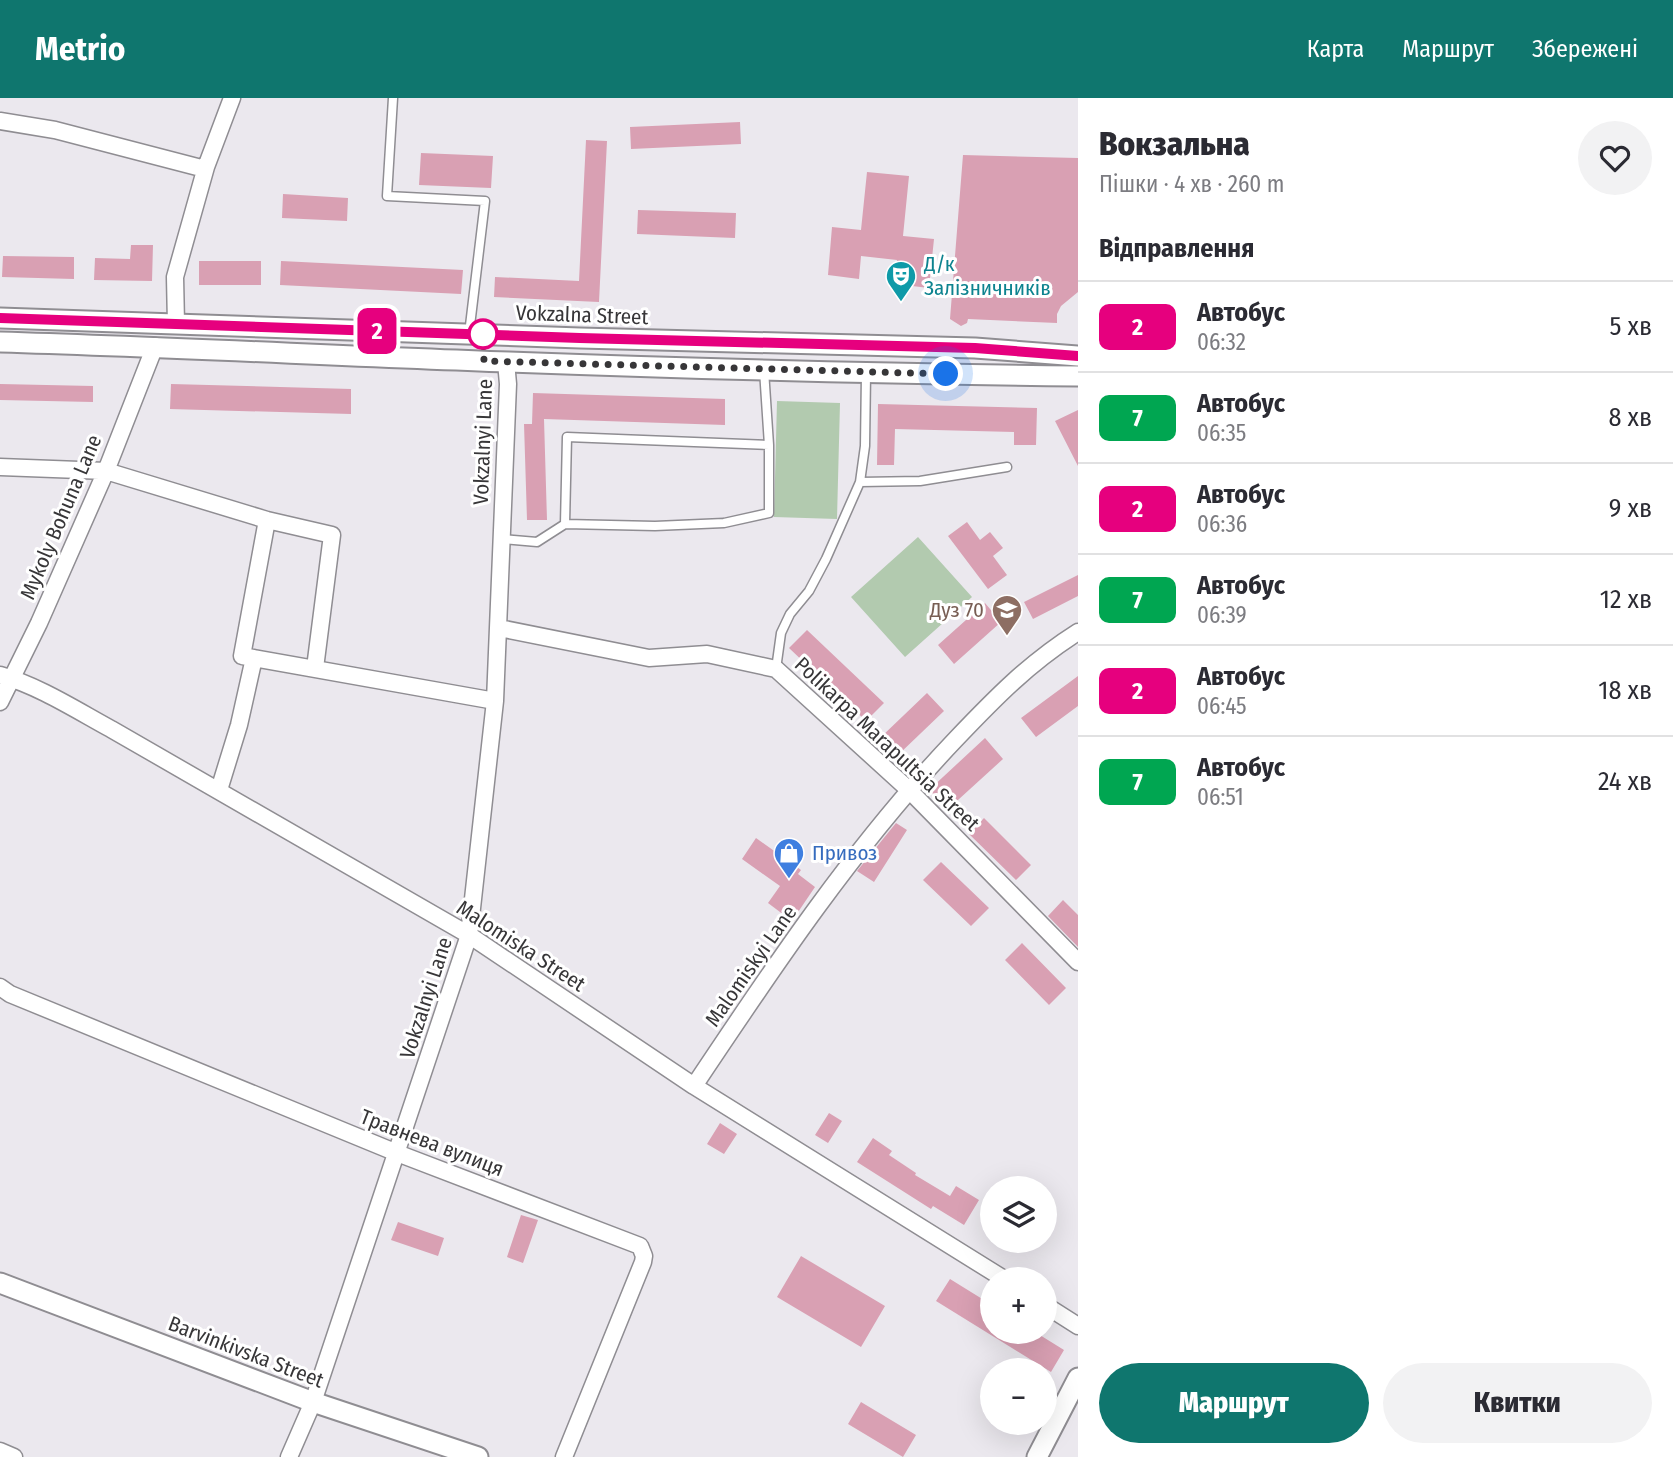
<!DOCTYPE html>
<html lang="uk">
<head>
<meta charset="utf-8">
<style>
	body { margin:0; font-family:"Fira Sans Condensed",sans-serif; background:#f2f2f3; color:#2b2b33; height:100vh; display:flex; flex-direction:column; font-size:26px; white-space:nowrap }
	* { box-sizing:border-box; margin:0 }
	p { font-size:23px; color:#7c7c81 }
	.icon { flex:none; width:38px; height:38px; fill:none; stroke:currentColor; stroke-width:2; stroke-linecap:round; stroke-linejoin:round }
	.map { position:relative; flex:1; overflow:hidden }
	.drawer { display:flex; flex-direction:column; background:#fff; width:595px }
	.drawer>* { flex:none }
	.badge { padding:0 14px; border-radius:10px; font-size:24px; line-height:46px }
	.buttons { position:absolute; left:980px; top:1078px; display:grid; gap:14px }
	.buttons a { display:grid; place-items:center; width:77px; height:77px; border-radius:50%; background:#fff; box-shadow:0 7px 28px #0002; font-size:35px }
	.you { position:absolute; width:35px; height:35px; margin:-18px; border:5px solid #fff; border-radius:50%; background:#1a73e8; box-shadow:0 0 0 10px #1a73e833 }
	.map>.badge { position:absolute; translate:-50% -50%; box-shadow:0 0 0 4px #fff }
	h2 { padding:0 21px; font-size:26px; line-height:63px }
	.round { display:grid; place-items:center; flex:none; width:74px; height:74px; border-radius:37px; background:#f2f2f3 }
	.summary { display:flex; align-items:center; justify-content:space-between; height:119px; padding:0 21px }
	h1 { font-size:33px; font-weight:800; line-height:52px }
	.cta { display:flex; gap:14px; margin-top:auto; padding:14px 21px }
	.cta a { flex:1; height:80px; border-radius:42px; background:#0f766e; color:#fff; font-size:28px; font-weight:800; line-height:80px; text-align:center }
	.cta a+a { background:#f2f2f3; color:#2b2b33 }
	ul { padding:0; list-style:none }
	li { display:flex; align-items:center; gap:21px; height:91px; padding:0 21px; border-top:2px solid #e1e1e2 }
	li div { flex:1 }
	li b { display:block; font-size:26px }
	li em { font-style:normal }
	li .badge { min-width:77px; font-weight:700; text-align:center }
	header { display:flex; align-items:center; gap:42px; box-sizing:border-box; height:98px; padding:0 35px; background:#0f766e; color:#fff }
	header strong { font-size:33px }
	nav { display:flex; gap:38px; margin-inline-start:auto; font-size:24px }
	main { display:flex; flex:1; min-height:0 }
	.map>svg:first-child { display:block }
	.green { fill:#b2caaf }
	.building { fill:#d9a0b3 }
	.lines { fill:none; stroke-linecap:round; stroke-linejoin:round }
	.service-casing { stroke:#8f8d92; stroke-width:11 }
	.minor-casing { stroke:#8f8d92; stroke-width:19 }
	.tertiary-casing { stroke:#8f8d92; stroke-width:23 }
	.service { stroke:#fff; stroke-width:8 }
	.minor { stroke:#fff; stroke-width:16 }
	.tertiary { stroke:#fff; stroke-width:19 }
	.line-casing { stroke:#fff; stroke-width:16 }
	.line { stroke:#e6007e; stroke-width:10 }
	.walk { stroke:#373638; stroke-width:7; stroke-dasharray:0 12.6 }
	.stop-dot { fill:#fff; stroke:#e6007e; stroke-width:3.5 }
	.labels { text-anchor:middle; stroke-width:6; stroke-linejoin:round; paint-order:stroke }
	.culture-label { font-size:21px; fill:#0d838f; stroke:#fff; text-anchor:start }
	.street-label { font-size:21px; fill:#373638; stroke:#fff }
	.education-label { font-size:21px; fill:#785e54; stroke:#fff; text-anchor:end }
	.shop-label { font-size:21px; fill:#366cbe; stroke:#fff; text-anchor:start }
</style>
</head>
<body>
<header>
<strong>Metrio</strong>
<nav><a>Карта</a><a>Маршрут</a><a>Збережені</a></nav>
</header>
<main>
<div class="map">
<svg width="1078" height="1359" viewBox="0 0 1078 1359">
	<rect width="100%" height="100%" fill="#ebe8ee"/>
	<!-- green -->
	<path class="green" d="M777,303L840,305L837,421L774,419Z
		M918,439L972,499L905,559L851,499Z"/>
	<!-- building -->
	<path class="building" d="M740,24L741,46L631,51L630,29Z
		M586,42L607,43L599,204L494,199L495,179L579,183Z
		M421,55L493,58L491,90L419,87Z
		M963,57L1078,60V194L1061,208L1057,216V225L968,221L967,225L961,228L950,221Z
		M867,74L909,78L903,138L934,141L929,190L895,186L897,162L861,158L859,181L828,177L832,129L861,132Z
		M283,96L348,100L347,123L282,120Z
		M638,112L736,115L735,140L637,136Z
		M131,147H153L152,183L94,182L95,160L130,161Z
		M3,158L74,159V181L2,179Z
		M199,163H261V187H199Z
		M281,163L463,172L461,196L280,187Z
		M0,286L93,288V304L0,302Z
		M171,286L351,291V316L170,311Z
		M533,295L725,301V327L544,321L547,422H527L524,326H532Z
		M878,306L1037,310L1036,347H1014V334L895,331L894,367H877Z
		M1078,312V368L1055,323Z
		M967,424L980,442L990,434L1003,450L993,458L1007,477L988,491L948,438Z
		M1078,477V498L1033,521L1024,504Z
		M985,505L1001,524L954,566L938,547Z
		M807,532L884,605L866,623L789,550Z
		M1078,578V608L1036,639L1021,620Z
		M927,595L944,613L897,658L880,640Z
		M985,640L1003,661L947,712L929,692Z
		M984,720L1031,767L1016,782L969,736Z
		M896,725L907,732L874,784L857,773Z
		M756,740L801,772L798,776L815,789L792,823L768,805L780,788L742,761Z
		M941,764L989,810L971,828L923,782Z
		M1063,802L1078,817V849L1048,818Z
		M1022,845L1066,890L1049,907L1005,862Z
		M829,1015L842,1023L828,1045L815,1037Z
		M720,1025L737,1036L724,1056L707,1046Z
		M873,1040L892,1053L889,1057L916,1075L915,1077L950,1098L956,1088L979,1102L964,1127L933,1108L931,1111L857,1064Z
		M521,1117L538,1122L523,1165L507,1159Z
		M398,1124L444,1140L438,1158L391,1142Z
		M801,1158L885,1208L861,1249L777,1199Z
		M950,1181L992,1207V1234H1035L1064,1252L1051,1274L936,1203Z
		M861,1304L916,1337L903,1359L848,1326Z"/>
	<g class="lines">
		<!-- service casing -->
		<g class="service-casing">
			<path id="service" d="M393,0L387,98L485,103L469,236
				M860,384L920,383L1007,369
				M565,426L567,339L769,347
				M501,441L537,444L565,426L655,428L724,425L769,415V347L764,272
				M776,571L781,535L790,516L809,493L826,461L860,384L865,348L866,276"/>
		</g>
		<!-- minor casing -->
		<g class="minor-casing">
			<path id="minor" d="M0,23L55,32L205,71
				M176,226L175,179L206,69L232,0
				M0,369L106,373L267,422L332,437L315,570
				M267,422L242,558L495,603
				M499,530L649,560L707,556L776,571L908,691L1078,864
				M0,577C39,588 76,612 111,631L469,837L694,988L1004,1181
				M0,604L39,525L106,373L155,248
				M219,692L239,627L254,560
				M0,889L10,896L397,1055L640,1148L644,1158L643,1164L564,1359
				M694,988C774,868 855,747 955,642C995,600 1029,565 1078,534
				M1045,1207L1078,1228
				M0,1353L14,1359
				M289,1359L313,1304L469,837L495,603L508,286L506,264"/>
		</g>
		<!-- tertiary casing -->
		<g class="tertiary-casing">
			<path id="tertiary" d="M0,220L580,240L975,250L1078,258
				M0,244C170,249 339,258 509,264C699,271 888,276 1078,278
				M0,1185L313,1304L478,1359
				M1037,1359L1078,1280"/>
		</g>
		<!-- service -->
		<use href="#service" class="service"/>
		<!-- minor -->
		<use href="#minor" class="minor"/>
		<!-- tertiary -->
		<use href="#tertiary" class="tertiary"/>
	</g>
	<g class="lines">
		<!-- line casing -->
		<g class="line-casing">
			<path id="line" d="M0,220L580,240L975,250L1078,258"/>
		</g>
		<!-- line -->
		<use href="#line" class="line"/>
		<!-- walk -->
		<path class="walk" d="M483,236L484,263L946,276"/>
	</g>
	<!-- icons -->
	<defs>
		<g id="theatre-pin" transform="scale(1.575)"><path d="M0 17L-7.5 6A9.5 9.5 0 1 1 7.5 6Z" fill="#0f9aa8" stroke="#fff"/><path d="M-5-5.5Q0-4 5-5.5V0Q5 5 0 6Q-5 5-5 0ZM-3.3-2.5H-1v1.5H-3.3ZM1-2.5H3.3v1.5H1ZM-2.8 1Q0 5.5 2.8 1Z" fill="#fff"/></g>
		<g id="school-pin" transform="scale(1.575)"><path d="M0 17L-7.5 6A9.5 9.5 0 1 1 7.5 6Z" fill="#8d6e63" stroke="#fff"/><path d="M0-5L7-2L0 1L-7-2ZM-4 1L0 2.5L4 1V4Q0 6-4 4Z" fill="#fff"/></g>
		<g id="shop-pin" transform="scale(1.575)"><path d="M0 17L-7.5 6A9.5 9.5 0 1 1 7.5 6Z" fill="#3f7fe0" stroke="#fff"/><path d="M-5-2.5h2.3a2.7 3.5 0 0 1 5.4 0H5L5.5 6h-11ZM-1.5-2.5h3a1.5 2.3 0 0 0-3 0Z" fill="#fff"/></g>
	</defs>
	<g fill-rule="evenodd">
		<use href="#theatre-pin" x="901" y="178"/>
		<use href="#school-pin" x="1007" y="512"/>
		<use href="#shop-pin" x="789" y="755"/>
	</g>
	<!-- markers -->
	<circle class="stop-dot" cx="483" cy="236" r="14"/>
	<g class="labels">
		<!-- culture labels -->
		<g class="culture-label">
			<text x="924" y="173">Д/к<tspan x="924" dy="24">Залізничників</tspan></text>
		</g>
		<!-- street labels -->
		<g class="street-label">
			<text transform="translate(582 217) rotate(2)" y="7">Vokzalna Street</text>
			<text transform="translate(483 344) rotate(-88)" y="7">Vokzalnyi Lane</text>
			<text transform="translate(61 419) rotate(-67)" y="7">Mykoly Bohuna Lane</text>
			<text transform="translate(887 646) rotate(43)" y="7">Polikarpa Marapultsia Street</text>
			<text transform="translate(521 848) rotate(33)" y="7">Malomiska Street</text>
			<text transform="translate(751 868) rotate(-55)" y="7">Malomiskyi Lane</text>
			<text transform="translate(426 900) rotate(-72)" y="7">Vokzalnyi Lane</text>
			<text transform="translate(432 1045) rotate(21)" y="7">Травнева вулиця</text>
			<text transform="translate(246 1254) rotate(21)" y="7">Barvinkivska Street</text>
		</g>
		<!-- education labels -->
		<g class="education-label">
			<text x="984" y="519">Дуз 70</text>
		</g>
		<!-- shop labels -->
		<g class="shop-label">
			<text x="812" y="762">Привоз</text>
		</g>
	</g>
</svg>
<div class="buttons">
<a><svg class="icon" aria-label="layers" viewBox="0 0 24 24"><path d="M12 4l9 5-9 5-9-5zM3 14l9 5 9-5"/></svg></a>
<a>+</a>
<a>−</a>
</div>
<div class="you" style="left:946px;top:276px"></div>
<b class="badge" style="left:377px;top:233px;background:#e6007e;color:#fff">2</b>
</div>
<section class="drawer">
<div class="summary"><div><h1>Вокзальна</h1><p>Пішки · 4 хв · 260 m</p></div><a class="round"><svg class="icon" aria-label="heart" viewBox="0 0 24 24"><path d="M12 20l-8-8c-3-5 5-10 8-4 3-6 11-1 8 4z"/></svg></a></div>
<h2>Відправлення</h2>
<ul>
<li><span class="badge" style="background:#e6007e;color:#fff">2</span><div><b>Автобус</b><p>06:32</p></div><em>5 хв</em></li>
<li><span class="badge" style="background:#00a651;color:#fff">7</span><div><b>Автобус</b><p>06:35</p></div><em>8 хв</em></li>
<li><span class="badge" style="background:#e6007e;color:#fff">2</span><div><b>Автобус</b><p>06:36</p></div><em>9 хв</em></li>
<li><span class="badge" style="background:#00a651;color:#fff">7</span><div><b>Автобус</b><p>06:39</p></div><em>12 хв</em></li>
<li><span class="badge" style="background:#e6007e;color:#fff">2</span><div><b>Автобус</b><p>06:45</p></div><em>18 хв</em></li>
<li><span class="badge" style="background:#00a651;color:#fff">7</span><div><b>Автобус</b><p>06:51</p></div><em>24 хв</em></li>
</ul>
<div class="cta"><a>Маршрут</a><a>Квитки</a></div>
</section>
</main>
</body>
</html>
